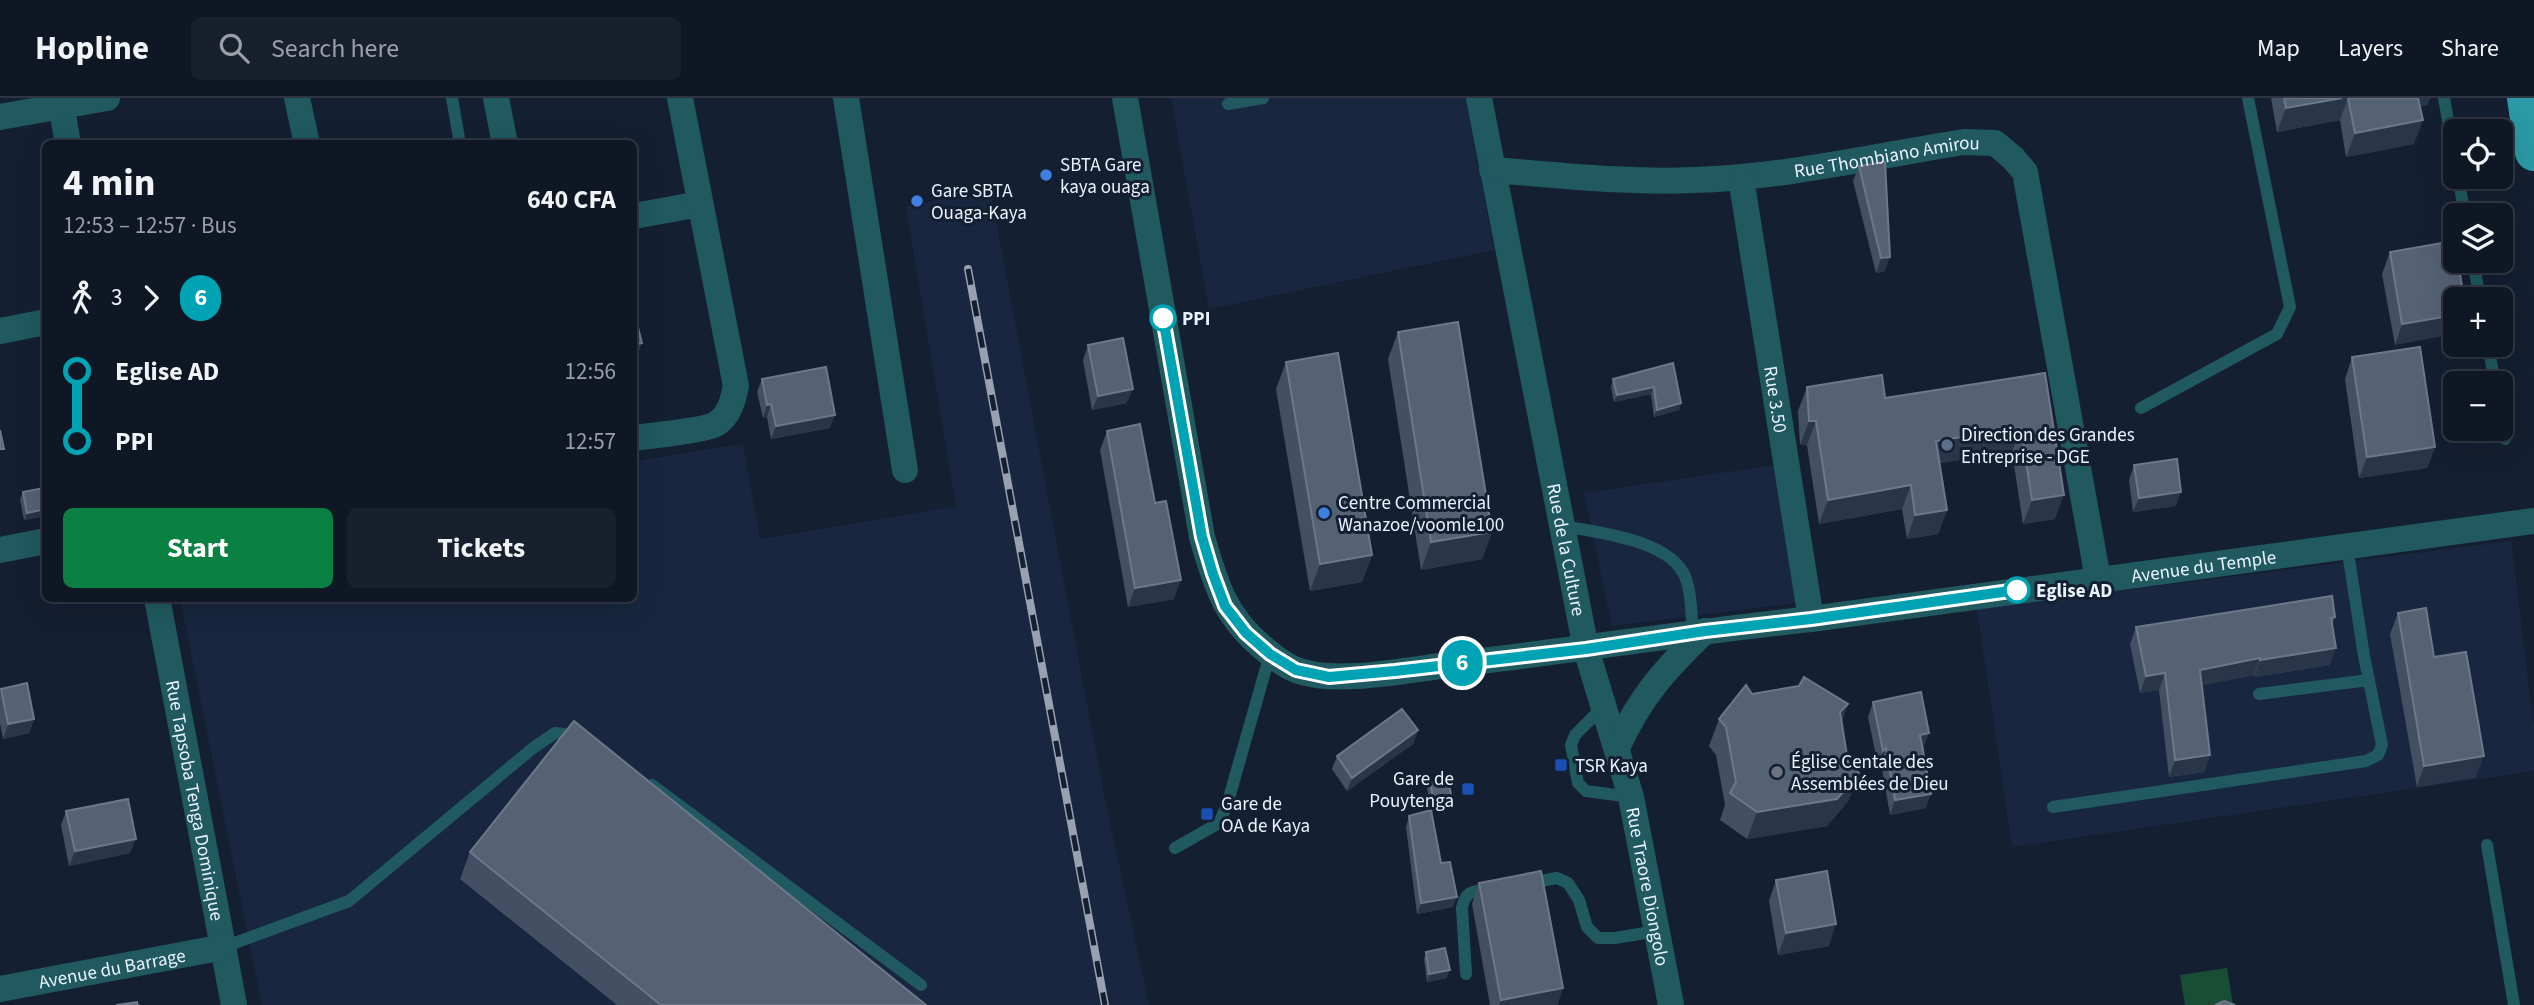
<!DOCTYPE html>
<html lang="en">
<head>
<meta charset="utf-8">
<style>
	body { margin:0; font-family:"Source Sans 3",sans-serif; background:#18202d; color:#f1f3f6; height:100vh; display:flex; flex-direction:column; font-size:26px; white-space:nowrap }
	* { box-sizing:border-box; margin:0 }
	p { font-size:23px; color:#9b9fa7 }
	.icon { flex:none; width:38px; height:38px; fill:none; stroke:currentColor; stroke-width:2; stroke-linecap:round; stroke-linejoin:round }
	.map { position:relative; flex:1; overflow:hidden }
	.sheet { position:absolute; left:42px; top:42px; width:595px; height:462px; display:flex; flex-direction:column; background:#0f1725; border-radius:10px; box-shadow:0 7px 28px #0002,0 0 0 2px #2f3642 }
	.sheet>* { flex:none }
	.badge { padding:0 14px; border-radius:23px; font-size:24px; line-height:46px }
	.buttons { position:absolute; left:2443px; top:21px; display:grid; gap:14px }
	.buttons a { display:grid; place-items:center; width:70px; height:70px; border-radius:10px; background:#0f1725; box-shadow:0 7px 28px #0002,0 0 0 2px #2f3642; font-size:35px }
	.map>.badge { position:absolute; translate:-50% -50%; box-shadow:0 0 0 4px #fff }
	.legs { display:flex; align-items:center; gap:10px; height:77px; padding:0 21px; font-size:23px }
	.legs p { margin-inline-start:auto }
	.overview { display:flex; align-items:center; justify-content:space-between; height:119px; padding:0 21px }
	h1 { font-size:38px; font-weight:700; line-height:52px }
	.action { display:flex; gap:14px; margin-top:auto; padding:14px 21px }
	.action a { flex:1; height:80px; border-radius:10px; background:#0b8043; color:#fff; font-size:28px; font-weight:700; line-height:80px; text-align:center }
	.action a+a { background:#18202d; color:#f1f3f6 }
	ul { padding:0 21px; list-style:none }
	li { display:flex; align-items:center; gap:24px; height:70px; font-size:26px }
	li i { display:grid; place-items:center; width:10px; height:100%; margin:0 9px; background:currentColor }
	li i::after { content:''; width:18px; height:18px; margin:-9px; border:5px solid; border-radius:50%; background:#0f1725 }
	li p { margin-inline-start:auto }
	li:first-child i { background:linear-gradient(#0000 50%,currentColor 0) }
	li:last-child i { background:linear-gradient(currentColor 50%,#0000 0) }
	header { display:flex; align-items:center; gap:42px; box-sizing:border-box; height:98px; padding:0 35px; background:#0f1725; border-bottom:2px solid #2f3642 }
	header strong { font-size:33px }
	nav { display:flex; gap:38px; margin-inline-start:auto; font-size:24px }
	.search { width:490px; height:63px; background:#18202d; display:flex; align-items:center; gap:18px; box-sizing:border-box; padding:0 24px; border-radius:10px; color:#9b9fa7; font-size:26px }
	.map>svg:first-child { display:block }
	.built { fill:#18273f }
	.green { fill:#194e36 }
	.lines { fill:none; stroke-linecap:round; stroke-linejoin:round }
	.service { stroke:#205960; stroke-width:12 }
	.minor { stroke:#205960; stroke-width:26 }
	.trunk { stroke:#2a9aa6; stroke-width:38 }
	.rail-casing { stroke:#97a1b0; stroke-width:8 }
	.rail { stroke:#141f31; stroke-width:5; stroke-dasharray:16; stroke-linecap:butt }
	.wall { fill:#435064 }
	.shaded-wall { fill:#293548 }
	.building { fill:#556274; stroke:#6c788a; stroke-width:2 }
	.line-1-casing { stroke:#fff; stroke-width:16 }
	.line-1 { stroke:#00a3b4; stroke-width:10 }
	.shop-dot { fill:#3f7fe0; stroke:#141f31; stroke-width:2.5 }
	.stop-1-dot { fill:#fff; stroke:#00a3b4; stroke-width:3.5 }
	.service-dot { fill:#5c6f8a; stroke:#141f31; stroke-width:2.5 }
	.transit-dot { fill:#1a4fb4; stroke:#141f31; stroke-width:2.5 }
	.worship-dot { fill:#6b7280; stroke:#141f31; stroke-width:2.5 }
	.labels { text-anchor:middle; stroke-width:6; stroke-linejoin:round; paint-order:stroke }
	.street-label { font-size:19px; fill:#e9f2ff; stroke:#141f31 }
	.poi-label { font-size:19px; fill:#e9f2ff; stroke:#141f31; text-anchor:start }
	.stop-label { font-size:19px; font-weight:bold; fill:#e9f2ff; stroke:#141f31; text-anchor:start }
</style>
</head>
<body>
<header>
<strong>Hopline</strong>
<div class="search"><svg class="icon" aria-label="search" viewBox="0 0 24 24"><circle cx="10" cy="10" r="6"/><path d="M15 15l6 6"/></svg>Search here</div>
<nav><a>Map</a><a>Layers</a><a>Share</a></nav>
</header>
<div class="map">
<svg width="2534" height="907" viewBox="0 0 2534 907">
	<rect width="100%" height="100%" fill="#141f31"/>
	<!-- built -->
	<path class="built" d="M1171,0H1466L1494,152L1209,211Z
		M990,91L1104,696L1149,907H262L180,501L634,500V363L743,346L760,441L956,408L906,109Z
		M1775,367L1796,505L1612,528L1584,395Z
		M2511,443L2534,630V673L2012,749L1977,511Z"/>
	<!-- green -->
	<path class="green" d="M2227,870L2233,907H2185L2180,877Z"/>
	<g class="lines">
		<!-- service -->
		<path class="service" d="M452,0L460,46
			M2444,0L2455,62
			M1228,6L1263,0
			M2458,79L2465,117
			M2473,163L2480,201
			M2488,247L2495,285
			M2141,310L2277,236L2290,209L2248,0
			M2501,316L2505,341
			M1562,428C1596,434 1673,442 1686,481C1692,497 1691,518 1693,535
			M2259,596L2369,582
			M1603,609L1575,637L1571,647L1578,685L1586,693L1631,699
			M652,687L921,887
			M2053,709L2366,663L2378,657L2382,647L2364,558L2347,448
			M2487,747L2514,907
			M1175,750L1219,725L1227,707L1270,556
			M1529,785L1557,780L1568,785L1579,802L1587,829L1598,840H1615L1657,833
			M224,849L349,803L533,650L555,635L580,638
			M1466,876L1462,810C1466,791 1473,794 1490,791"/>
		<!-- minor -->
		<g class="minor">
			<path d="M60,0L68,46"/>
			<path d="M297,0L307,46"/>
			<path d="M496,0L505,46"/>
			<path d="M846,0L905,372"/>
			<path id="s1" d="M1125,0L1202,439C1215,484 1224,517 1261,548C1271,557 1284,567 1296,572C1335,587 1407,572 1448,567C1570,553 1690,534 1811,521L2534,423"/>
			<path id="s2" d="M1479,0L1586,551L1631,699L1671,907"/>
			<path d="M0,19L107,0"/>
			<path id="s3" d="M1492,72C1559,77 1627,85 1694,82C1785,79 1875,58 1964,44L1995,45L2013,60L2025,74L2098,481"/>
			<path id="s4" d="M1741,80L1811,521"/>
			<path d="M634,118L700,106"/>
			<path d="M0,233L46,224"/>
			<path d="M634,340C648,338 707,332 716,326C729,318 733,303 736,288L680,0"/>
			<path d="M0,452L46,443"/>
			<path id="s5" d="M157,500L234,907"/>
			<path d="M1617,650C1639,600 1666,570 1705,533"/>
			<path id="s6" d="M0,891L224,849"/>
		</g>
		<!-- trunk -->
		<path class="trunk" d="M2526,0L2534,54"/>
		<!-- rail casing -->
		<g class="rail-casing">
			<path id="rail" d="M968,171L1105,907"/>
		</g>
		<!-- rail -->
		<use href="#rail" class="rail"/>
	</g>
	<!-- wall -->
	<path class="wall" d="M2271,0H2430L2427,7L2420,8L2414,46L2346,59L2340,22L2277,34Z
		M1859,68L1885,173L1876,175L1853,83Z
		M2390,154L2464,201L2395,247L2382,176Z
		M1398,234L1492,434L1482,461L1421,472L1388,261Z
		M1088,247L1127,305L1092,312L1083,262Z
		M2352,259L2435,349L2427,370L2359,380L2345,281Z
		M1286,264L1372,457L1362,484L1310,493L1276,291Z
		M1673,265L1681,305L1679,312L1654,319L1651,296L1614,304L1611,289L1613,281Z
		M2045,275L2055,421L2023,426L2012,354L1940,365L1947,412L1938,436L1907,441L1902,411L1819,426L1807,347H1800L1798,313L1807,289L1885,300Z
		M762,281L830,330L771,341L767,319L763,320L757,294Z
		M1107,333L1155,405L1174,501L1128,509L1100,352Z
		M2134,367L2176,408L2133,414L2129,382Z
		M23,394L45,418L24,422L20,401Z
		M2398,515L2434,559L2476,679L2417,689L2390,536Z
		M2335,519L2332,527L2330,567L2254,579V577L2202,587L2210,657L2204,674L2169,679L2159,592L2140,595L2130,546L2136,529Z
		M1,591L34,621L29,635L3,641L0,625V595Z
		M1752,596L1848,606L1842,623L1849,702L1827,728L1747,741L1720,722L1725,707L1716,657L1709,648L1719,621Z
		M1873,604L1924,649L1926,710L1890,717L1881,665L1878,668L1868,619Z
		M1418,632L1413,646L1347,693L1332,671L1337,658Z
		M1430,684L1452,702L1450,709L1432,713L1427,691Z
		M66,713L130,755L69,768L61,727Z
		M1409,718L1441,765L1453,809L1417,816L1406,729Z
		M470,754L926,907H617L460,781Z
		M1776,782L1829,848L1778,857L1769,803Z
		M1479,785L1563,890L1557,907H1490L1472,806Z
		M1426,854L1447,880L1427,884L1424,861Z"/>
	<!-- shaded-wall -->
	<path class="shaded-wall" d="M2342,0H2348L2340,22L2277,34L2286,10Z
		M2411,0H2430L2427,7L2407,9Z
		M2423,22L2414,46L2346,59L2355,35Z
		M1890,159L1885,173L1876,175L1881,160Z
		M2455,217V236L2395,247L2402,226Z
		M642,245L636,260H634V247Z
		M1654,289L1651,296L1614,304L1617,297Z
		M1133,291L1127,305L1092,312L1098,298Z
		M1681,305L1679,312L1654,319L1657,312Z
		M771,306L767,319L763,320L767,307Z
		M835,317L830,330L771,341L776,328Z
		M1809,323H1816L1807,347H1800Z
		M2021,330L2012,354L1928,367L1936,343Z
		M2435,349L2427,370L2359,380L2367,359Z
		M1911,387L1902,411L1819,426L1828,402Z
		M2181,394L2176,408L2133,414L2139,400Z
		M2064,397L2055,421L2023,426L2032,402Z
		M46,411L45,418L24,422L27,415Z
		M1947,412L1938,436L1907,441L1915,417Z
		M1492,434L1482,461L1421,472L1431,444Z
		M1372,457L1362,484L1310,493L1320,466Z
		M1181,482L1174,501L1128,509L1135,490Z
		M2336,550L2330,567L2254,579L2260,562Z
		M2260,560L2254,577L2194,589L2200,572Z
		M2165,575L2159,592L2140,595L2146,578Z
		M1848,606L1838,633L1840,614Z
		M34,621L29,635L3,641L8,626Z
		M1418,632L1413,646L1347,693L1352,680Z
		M1929,635L1924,649L1915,651L1920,637Z
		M1886,650L1881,665L1878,668L1883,653Z
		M2210,657L2204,674L2169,679L2175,662Z
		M2484,658L2476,679L2417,689L2424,668Z
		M1859,675L1849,702L1827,728L1747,741L1757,714Z
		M1931,696L1926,710L1890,717L1895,702Z
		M1452,702L1450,709L1432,713L1434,705Z
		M136,741L130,755L69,768L75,753Z
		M1457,799L1453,809L1417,816L1421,805Z
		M1836,826L1829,848L1778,857L1786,835Z
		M1450,872L1447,880L1427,884L1429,876Z
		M1563,890L1557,907H1499L1501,902Z"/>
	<!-- building -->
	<path class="building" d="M2284,0H2342L2286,10Z
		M2348,0H2418L2423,22L2355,35Z
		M1885,64L1890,159L1881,160L1859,68Z
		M2454,143L2455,163H2458L2464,201H2455V217L2402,226L2390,154Z
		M634,214L642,245L634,247Z
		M1458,224L1492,434L1431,444L1398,234Z
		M1123,240L1133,291L1098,298L1088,247Z
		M2420,249L2435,349L2367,359L2352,259Z
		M1338,255L1372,457L1320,466L1286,264Z
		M1673,265L1681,305L1657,312L1654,289L1617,297L1613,281Z
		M826,269L835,317L776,328L771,306L767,307L762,281Z
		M2045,275L2064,397L2032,402L2021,330L1936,343L1947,412L1915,417L1911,387L1828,402L1816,323H1809L1807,289L1882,277L1885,300Z
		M1140,326L1155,405L1166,403L1181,482L1135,490L1107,333Z
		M0,332L4,351H0Z
		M2177,361L2181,394L2139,400L2134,367Z
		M44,390L46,397V411L27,415L23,394Z
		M2332,498L2335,519L2331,520L2336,550L2260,562V560L2200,572L2210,657L2175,662L2165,575L2146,578L2136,529Z
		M2426,510L2434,559L2466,554L2484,658L2424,668L2398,515Z
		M1804,579L1848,606L1840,614L1848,664L1859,675L1837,701L1757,714L1730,695L1736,684L1726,629L1719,621L1746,587L1752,596L1799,588Z
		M27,585L34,621L8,626L1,591Z
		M1921,594L1929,635L1920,637L1931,696L1895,702L1886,650L1883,653L1873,604Z
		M1402,611L1418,632L1352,680L1337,658Z
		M574,623L926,907H661L470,754Z
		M1448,680L1452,702L1434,705L1430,684Z
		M128,701L136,741L75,753L66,713Z
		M1431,712L1441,765L1450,764L1457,799L1421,805L1409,718Z
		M1541,773L1563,890L1501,902L1479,785Z
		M1827,773L1836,826L1786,835L1776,782Z
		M1445,850L1450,872L1429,876L1426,854Z
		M2224,903L2235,907H2215Z
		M137,904L138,907H116Z"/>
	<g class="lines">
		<!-- line-1 casing -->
		<g class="line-1-casing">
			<path id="line-1" d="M1163,220L1202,439L1213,476L1225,508L1246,535L1270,556L1296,572L1329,579L1395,573L1586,551L1705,533L1811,521L2017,492"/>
		</g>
		<!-- line-1 -->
		<use href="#line-1" class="line-1"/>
	</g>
	<!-- markers -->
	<g class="shop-dot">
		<circle cx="1046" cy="77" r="7"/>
		<circle cx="917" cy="103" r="7"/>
		<circle cx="1324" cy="415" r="7"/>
	</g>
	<g class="stop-1-dot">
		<circle cx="1163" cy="220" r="12"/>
		<circle cx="2017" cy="492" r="12"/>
	</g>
	<circle class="service-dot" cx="1947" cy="347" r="7"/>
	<g class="transit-dot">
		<rect x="1554" y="660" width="14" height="14" rx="3.5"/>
		<rect x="1461" y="684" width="14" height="14" rx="3.5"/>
		<rect x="1200" y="709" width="14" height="14" rx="3.5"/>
	</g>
	<circle class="worship-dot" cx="1777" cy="674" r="7"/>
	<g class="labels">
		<!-- street labels -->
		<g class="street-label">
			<text dy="7" stroke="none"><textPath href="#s3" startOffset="397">Rue Thombiano Amirou</textPath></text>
			<text dy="7" stroke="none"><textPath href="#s4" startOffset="224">Rue 3.50</textPath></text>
			<text dy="7" stroke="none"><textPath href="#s2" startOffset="460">Rue de la Culture</textPath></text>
			<text dy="7" stroke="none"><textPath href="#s1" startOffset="1530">Avenue du Temple</textPath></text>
			<text dy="7" stroke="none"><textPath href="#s5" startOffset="206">Rue Tapsoba Tenga Dominique</textPath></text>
			<text dy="7" stroke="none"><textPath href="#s2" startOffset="807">Rue Traore Diongolo</textPath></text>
			<text dy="7" stroke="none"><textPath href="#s6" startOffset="114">Avenue du Barrage</textPath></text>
		</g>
		<!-- poi labels -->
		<g class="poi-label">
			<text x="1060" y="73">SBTA Gare<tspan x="1060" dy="22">kaya ouaga</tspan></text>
			<text x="931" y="99">Gare SBTA<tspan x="931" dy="22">Ouaga-Kaya</tspan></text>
			<text x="1961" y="343">Direction des Grandes<tspan x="1961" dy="22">Entreprise - DGE</tspan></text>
			<text x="1338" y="411">Centre Commercial<tspan x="1338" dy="22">Wanazoe/voomle100</tspan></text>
			<text x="1791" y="670">Église Centale des<tspan x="1791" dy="22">Assemblées de Dieu</tspan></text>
			<text x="1575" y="674">TSR Kaya</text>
			<text x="1454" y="687" text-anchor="end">Gare de<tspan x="1454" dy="22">Pouytenga</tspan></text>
			<text x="1221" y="712">Gare de<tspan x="1221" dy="22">OA de Kaya</tspan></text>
		</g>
		<!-- stop labels -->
		<g class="stop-label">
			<text x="1182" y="227">PPI</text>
			<text x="2036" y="499">Eglise AD</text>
		</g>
	</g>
</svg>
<div class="buttons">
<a><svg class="icon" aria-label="locate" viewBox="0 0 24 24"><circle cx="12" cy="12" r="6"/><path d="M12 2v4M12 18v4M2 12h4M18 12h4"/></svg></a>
<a><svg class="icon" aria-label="layers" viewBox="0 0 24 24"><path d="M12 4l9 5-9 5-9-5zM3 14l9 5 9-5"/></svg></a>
<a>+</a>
<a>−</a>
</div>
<b class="badge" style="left:1462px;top:565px;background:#00a3b4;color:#fff">6</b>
<section class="sheet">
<div class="overview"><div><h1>4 min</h1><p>12:53 – 12:57 · Bus</p></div><b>640 CFA</b></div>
<div class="legs"><svg class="icon" aria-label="walk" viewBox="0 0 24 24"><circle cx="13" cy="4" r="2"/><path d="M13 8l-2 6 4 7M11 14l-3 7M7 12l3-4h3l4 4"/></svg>3<svg class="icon" aria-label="forward" viewBox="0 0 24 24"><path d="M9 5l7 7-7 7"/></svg><b class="badge" style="background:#00a3b4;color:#fff">6</b></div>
<ul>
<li><i style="color:#00a3b4"></i><b>Eglise AD</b><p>12:56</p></li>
<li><i style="color:#00a3b4"></i><b>PPI</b><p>12:57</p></li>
</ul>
<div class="action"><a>Start</a><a>Tickets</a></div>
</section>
</div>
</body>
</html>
